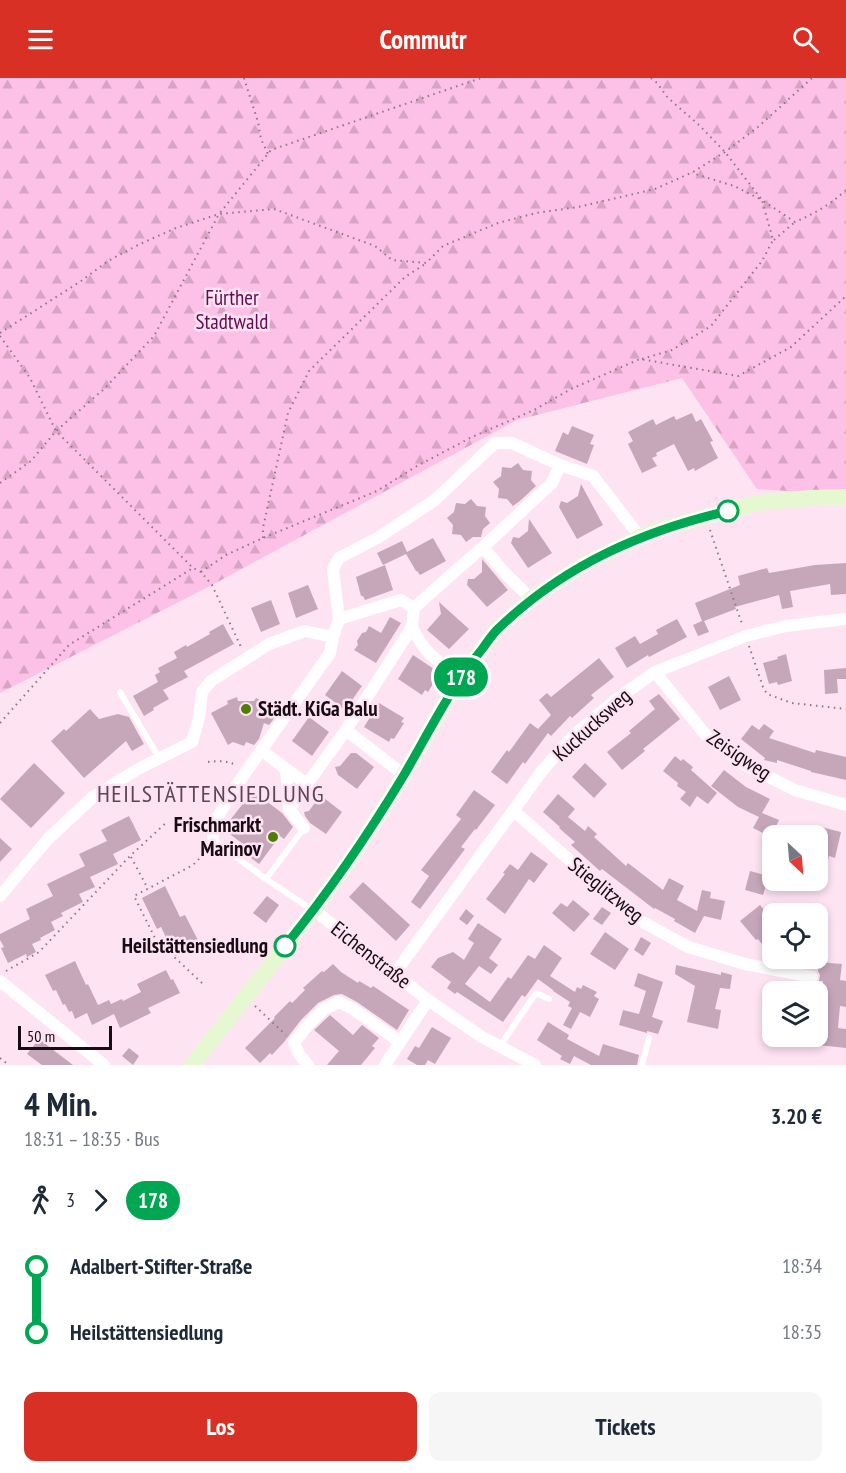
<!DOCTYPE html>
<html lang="de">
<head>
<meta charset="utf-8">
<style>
	body { margin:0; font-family:"PT Sans Narrow",sans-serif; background:#f6f6f7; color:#1f2937; height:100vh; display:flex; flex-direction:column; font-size:22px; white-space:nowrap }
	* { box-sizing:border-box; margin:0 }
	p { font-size:20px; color:#747a83 }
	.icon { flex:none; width:33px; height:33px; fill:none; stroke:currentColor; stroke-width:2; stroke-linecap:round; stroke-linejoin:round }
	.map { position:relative; height:987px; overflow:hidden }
	.side { display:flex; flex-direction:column; background:#fff; flex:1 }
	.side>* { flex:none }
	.badge { padding:0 12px; border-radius:20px; font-size:21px; line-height:39px }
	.needle { width:39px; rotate:154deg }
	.buttons { position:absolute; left:762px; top:747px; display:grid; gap:12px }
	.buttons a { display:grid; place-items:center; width:66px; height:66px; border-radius:12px; background:#fff; box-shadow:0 3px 9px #0003; font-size:30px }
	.scale { position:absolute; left:18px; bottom:15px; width:94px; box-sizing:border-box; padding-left:6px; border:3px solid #160c12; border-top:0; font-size:16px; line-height:21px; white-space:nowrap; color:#160c12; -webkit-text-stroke:4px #fee3f3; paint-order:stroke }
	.map>.badge { position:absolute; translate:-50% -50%; box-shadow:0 0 0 3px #fff }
	.legs { display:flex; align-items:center; gap:9px; height:66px; padding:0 24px; font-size:20px }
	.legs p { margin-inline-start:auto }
	.summary { display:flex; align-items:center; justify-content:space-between; height:102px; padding:0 24px }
	h1 { font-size:33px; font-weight:700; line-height:45px }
	.cta { display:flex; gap:12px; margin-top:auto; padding:12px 24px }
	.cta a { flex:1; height:69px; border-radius:12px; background:#d93025; color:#fff; font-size:24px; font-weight:700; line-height:69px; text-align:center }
	.cta a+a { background:#f6f6f7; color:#1f2937 }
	ul { padding:0 24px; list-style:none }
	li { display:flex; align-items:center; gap:21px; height:66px; font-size:22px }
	li i { display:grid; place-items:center; width:9px; height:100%; margin:0 8px; background:currentColor }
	li i::after { content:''; width:15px; height:15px; margin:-8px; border:4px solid; border-radius:50%; background:#fff }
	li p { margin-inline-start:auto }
	li:first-child i { background:linear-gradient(#0000 50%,currentColor 0) }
	li:last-child i { background:linear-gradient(currentColor 50%,#0000 0) }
	header { display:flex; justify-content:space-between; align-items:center; height:78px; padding:0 24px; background:#d93025; color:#fff; font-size:27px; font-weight:700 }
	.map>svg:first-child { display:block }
	.forest { fill:url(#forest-firs) }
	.building { fill:#c6a7ba }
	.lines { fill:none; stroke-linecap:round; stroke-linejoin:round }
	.path { stroke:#8a7883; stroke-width:2; stroke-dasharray:1.5 4.5; stroke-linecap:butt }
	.lane { stroke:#fff; stroke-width:6 }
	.street { stroke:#fff; stroke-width:12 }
	.secondary { stroke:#e5f8d1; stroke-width:16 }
	.line-1-casing { stroke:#fff; stroke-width:14 }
	.line-1 { stroke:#00a651; stroke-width:9 }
	.stop-1-dot { fill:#fff; stroke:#00a651; stroke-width:3 }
	.poi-dot { fill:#507d05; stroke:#fee3f3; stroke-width:2 }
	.labels { text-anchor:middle; stroke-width:5; stroke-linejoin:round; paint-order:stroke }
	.park-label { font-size:21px; fill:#640a4e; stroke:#fee3f3 }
	.poi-label { font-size:21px; font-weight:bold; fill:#160c12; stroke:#fee3f3; text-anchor:start }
	.street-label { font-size:21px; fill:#160c12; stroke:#fee3f3 }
	.stop-label { font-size:21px; font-weight:bold; fill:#160c12; stroke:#fee3f3; text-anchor:end }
	.quarter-label { font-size:24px; letter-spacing:1.5px; fill:#5f4455; stroke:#fee3f3 }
</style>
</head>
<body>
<header><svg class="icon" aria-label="menu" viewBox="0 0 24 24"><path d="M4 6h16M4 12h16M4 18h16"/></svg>Commutr<svg class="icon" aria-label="search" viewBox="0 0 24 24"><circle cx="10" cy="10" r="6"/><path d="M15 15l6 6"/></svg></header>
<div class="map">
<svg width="846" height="987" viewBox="0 0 846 987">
	<defs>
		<pattern id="forest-firs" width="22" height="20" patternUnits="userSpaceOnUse" patternTransform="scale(1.5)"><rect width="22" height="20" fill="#fdc0e6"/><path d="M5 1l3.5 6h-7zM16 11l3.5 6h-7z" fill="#d8a4c4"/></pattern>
	</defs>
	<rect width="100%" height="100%" fill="#fee3f3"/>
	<!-- forest -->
	<path class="forest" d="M0,0H846V417L757,411L682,300L517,342L212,507L0,615Z"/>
	<!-- building -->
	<path class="building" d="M692,335L696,344L701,341L713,363L710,364L718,380L695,393L694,390L688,393L674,366L656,375L657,378L652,380L657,388L642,395L628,366L633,363L628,354L653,341L656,347L674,338L676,342Z
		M572,348L594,357L590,366L594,367L587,386L555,373L563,354L568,357Z
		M518,385L523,392L532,393L531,402L536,408L521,422L513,428L507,421L498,420L499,411L493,404L501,398L502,389L511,390Z
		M581,406L603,447L577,461L559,429L561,423L567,425L578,418Z
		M471,421L477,428L486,429L485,438L490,445L483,451L481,459H473L466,464L461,457L452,456L453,447L447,440L454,434L456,425L465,426Z
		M529,441L552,475L528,490L511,465L513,459L519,460L528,453Z
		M433,460L446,483L420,497L417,493H416L406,476L383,487L377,475L402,463L407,474Z
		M482,481L508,512L487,529L467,507L468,501H474L482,494Z
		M846,485V516L831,517L830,506L790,513L793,529L782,531L779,517L735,529L736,531L704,543L709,554L698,558L693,547L702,543L695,525L740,507L738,498L767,490L769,495L815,487Z
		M385,487L393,512L365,522L363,518H361L356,499Z
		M308,507L318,531L296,540L288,515Z
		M271,522L280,546L261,554L251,530Z
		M439,524L469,551L449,571L427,552L441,536Z
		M390,539L401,545L376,585L354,572L358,567L357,563L362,555L366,554L369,548L381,555Z
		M677,541L687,559L649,579L648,577L627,590L615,570L635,558L640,566L658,556L656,552Z
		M223,546L234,566L184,593L188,599L163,612L169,621L153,630L154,632L144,638L133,618L158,604L155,597L160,594L158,590L177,580L174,574L186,567L187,569L210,556L209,554Z
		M786,576L792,603L778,607L777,604L769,606L763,585L778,581L777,579Z
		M413,577L437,593L435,596L438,598L428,614L425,612L422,617L398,601Z
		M599,580L614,599L591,617L594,620L572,640L570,638L551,658L548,655L525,686L523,684L507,706L491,694L507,672L509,674L530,645L538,651L551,637L539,622L547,615L551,619Z
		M846,590V601H837L838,615L825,616L824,592Z
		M342,593L362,608L345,632L325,617Z
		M729,598L741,622L720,632L708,609Z
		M659,616L680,641L643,671L645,673L622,692L607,674L631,655L629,653L655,631L649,623Z
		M237,619L238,623H254L256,620L266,624V626L277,629L273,642L269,647L264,645L259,661L254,667L246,664L244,668L233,664L228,667L211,635L228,626L227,623Z
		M379,625L404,640L401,644L404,645L394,661L391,660L389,664L364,649Z
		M90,631L99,641L118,636L129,639L144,666L132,673L126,663L84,700L51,663L64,651L66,653Z
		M309,639L329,654L312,678L292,663Z
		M764,646L774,653L769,660L815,675L816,672L846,679V702L811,694V693L777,682V685L764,682L765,680L741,661L752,647L759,652Z
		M351,675H356L374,689L357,711L338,697L335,689L340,688Z
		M675,678L681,683L683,681L693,689L691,692L717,715L708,726L697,718L690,729L680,721L686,714L677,708L678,705L663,693Z
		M34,685L65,715L31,750L0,721Z
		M585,685L607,706L594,720L572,699Z
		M724,692L746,709L770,721L762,735L779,742L771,759L753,750L759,739L738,729L711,708Z
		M474,712L495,727L476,752L475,751L461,769L465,771L420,831L411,824L429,798L421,792L461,741L456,737Z
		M253,713L282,735L293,749L284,761L280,758L259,786L243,774L247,769L223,751Z
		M558,716L575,731L568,739L585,753L588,748L597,756L594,759L626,788L628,785L663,812L669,800L684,808L677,822L697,833L702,812L711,814L710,820L725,823L721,842L704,838L695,855L674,843L675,841L655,830L654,831L645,824L602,791L600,793L571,767L575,764L559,750L560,749L543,734Z
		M319,719L324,720L342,734L326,756L310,745L305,738L304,734L309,733Z
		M129,738L141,762L113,776L118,786L90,799L95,809L79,816L83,824L61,835L63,838L51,844L55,852L40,860L41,862L32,866L36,874L27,879L26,876L8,885L1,870L4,869L0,862V856L30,841L26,831L53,818L47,806L85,788L79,776L107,763L101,752Z
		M821,749L841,754L835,780L829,778L826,790L818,788V761Z
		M0,760L12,771L0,784Z
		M531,774L548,786L534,805L529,801L505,836L486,821L505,796L503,795L510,786L518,792Z
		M750,793L769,798L763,817L745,812Z
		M363,804L410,847L396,863L349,819Z
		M165,808L180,839L185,837L200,866L175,878L161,849L157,851L142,820Z
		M267,818L279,827L266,845L253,835Z
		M573,822L590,836L574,854L552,835L561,825L567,829Z
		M760,827L771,840L766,844L772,852V879L758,861L756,862L740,843Z
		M602,829L611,835L602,847L593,841Z
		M466,831L474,838L467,847L459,841Z
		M478,845L502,861L489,880L498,887L491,896L479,888L465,906L490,924L508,899L511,901L528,877L535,881L544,867L562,880L550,898L575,914L577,909L581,911L583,907L597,914L594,918L599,921L590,939L580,934L571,951L563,947L572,930L568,928L570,924L553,913V912L538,901L525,919L522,917L503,944L457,914L455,916L447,910L451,904L431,889L438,880L453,874L464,882L474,865L468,861Z
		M605,854L629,871L615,892L590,876Z
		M641,859L651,865L643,878L634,872Z
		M75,883L86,907L88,906L98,927L109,922L111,926L122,921L123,923L141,914L137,906L166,892L171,902L173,901L180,915L148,930L151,935L120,950L114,936L92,947L87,935L75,941L72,933L69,934L65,926L63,927L56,912L53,913L45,897Z
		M818,884L842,886L840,902L846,903V929L840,928L838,950L846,951V970L818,967L821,943L818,942L823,903H819L820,897L818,893Z
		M333,886L341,894L358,905L359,903L371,910L373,908L409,932L397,952L357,924L342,916L334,917L318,925L301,942L284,964L272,977L270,975L260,985L245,970L275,940L274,939L290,923L292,925L305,912L303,910L322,893L324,894Z
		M676,887L721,897V894L732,897L730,911L720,910L715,931L721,932L718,951L687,944L695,908L675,896Z
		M638,895L663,904L652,939L663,943L658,956L647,953V955L619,947L623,932L639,936L646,913L634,908Z
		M330,937L353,957L362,947L379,960L372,968L375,970L361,987H327L339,973L314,952Z
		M548,944L569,957L567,961L599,978L603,966L639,977L637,987H591L574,978L570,986L560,981L562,978L537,962Z
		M432,949L451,960L435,986L428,982L425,987H417L407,981L415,968L419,970Z
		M39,961L73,987H42L27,976Z
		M129,970L139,978L133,987L122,978Z"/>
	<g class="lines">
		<!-- path -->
		<path class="path" d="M244,0L258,44L261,61L268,76
			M651,0L657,5L668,20L699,47L725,74L762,122L795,144C814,136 831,126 846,112
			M774,162L795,144
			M0,255L81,203L108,183L140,166L176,150L219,136L274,131L375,168L392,182L426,185L443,168L498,145L536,135L578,129L655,111L693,94L725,74L758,49L812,0
			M0,258L30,300L56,353L193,490L201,494L212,507L241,569
			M642,281L672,272L711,248L762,183L773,162L762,122L734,108L692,95
			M0,405L31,383L56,353L104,311L154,258L219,136L271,72L481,0
			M710,452L742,546
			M263,460V450L288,335L309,293L405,199L425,186
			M201,494L226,477L263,460L377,413L417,388L472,359L534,332L571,311L640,281L738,298L791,269L846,218
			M749,568L763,609L767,616L792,625L846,631
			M0,645L69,567L193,490
			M208,684C218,683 228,682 237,688
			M131,779L148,811
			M6,893L39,874L130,778L168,743
			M202,905L156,862L134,818L193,787L204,776L202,773L205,769
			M255,928L286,957
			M0,980L9,987"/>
		<!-- lane -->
		<path class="lane" d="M120,614L159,680
			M213,760L217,765L266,801L311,831
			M266,801L304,750
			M500,968L536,915L549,921
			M642,987L649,960"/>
		<!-- street -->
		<path class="street" d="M483,469L504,494L531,521
			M339,541L401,522L414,530
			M412,549C424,575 437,583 460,599
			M655,594L708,660L747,688L795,712L846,727
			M346,652L404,697
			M261,672L286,691
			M289,731L286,691L307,706
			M514,733L634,839L688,869L745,886L812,899
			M304,750L289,731L346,652L412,549L414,530L453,495L483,469L552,405L560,387
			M213,759L214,745L238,705L330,575L333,559L339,541L333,491L339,480L379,459L435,422L495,365H512L560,387L593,398L640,459
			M0,818L48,761L93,719L138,691L192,664L199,640L202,614L211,603L269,566L305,553L333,559
			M314,832L428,922L482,959L535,987
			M395,895L542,693L573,658L614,623L655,594L746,558L786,548L846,541
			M0,903L104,987
			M308,987L299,976L294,965L307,948L324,931L339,924L353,931L400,964
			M385,987L428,922"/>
		<!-- secondary -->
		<path class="secondary" d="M192,987L314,832L356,773L404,697L460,599L472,583L498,550L531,521L586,485L640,459L663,450L757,425L811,420L846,419"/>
	</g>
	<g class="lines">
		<!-- line-1 casing -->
		<g class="line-1-casing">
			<path id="line-1" d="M285,868C329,814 368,757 404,697C429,654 451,609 483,570C488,563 493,555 500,549C565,487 642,453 728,433"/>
		</g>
		<!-- line-1 -->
		<use href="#line-1" class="line-1"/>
	</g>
	<!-- markers -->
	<g class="stop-1-dot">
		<circle cx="728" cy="433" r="10"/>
		<circle cx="285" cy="868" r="10"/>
	</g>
	<g class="poi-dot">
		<circle cx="246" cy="631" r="6"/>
		<circle cx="273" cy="759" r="6"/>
	</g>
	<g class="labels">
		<!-- park labels -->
		<g class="park-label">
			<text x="232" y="227">Fürther<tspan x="232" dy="24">Stadtwald</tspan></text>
		</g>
		<!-- poi labels -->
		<g class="poi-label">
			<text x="258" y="638">Städt. KiGa Balu</text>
			<text x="261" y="754" text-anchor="end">Frischmarkt<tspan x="261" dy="24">Marinov</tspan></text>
		</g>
		<!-- street labels -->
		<g class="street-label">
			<text transform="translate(592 647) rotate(-42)" y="7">Kuckucksweg</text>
			<text transform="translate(739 677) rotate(34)" y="7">Zeisigweg</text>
			<text transform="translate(606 812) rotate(39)" y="7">Stieglitzweg</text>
			<text transform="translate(371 877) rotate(38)" y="7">Eichenstraße</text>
		</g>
		<!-- stop labels -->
		<g class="stop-label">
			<text x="268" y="875">Heilstättensiedlung</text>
		</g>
		<!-- quarter labels -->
		<g class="quarter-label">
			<text x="211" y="724">HEILSTÄTTENSIEDLUNG</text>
		</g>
	</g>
</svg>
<div class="buttons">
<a><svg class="needle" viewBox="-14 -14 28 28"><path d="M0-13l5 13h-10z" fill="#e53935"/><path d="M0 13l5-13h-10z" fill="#747a83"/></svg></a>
<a><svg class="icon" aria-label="locate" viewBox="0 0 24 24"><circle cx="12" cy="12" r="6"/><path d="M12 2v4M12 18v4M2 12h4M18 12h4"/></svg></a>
<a><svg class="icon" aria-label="layers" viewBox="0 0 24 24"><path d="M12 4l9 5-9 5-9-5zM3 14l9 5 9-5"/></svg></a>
</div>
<div class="scale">50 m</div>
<b class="badge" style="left:461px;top:599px;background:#00a651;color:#fff">178</b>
</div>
<section class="side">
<div class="summary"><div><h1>4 Min.</h1><p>18:31 – 18:35 · Bus</p></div><b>3.20 €</b></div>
<div class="legs"><svg class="icon" aria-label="walk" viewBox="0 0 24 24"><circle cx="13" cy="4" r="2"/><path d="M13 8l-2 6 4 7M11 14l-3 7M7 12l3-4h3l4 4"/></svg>3<svg class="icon" aria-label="forward" viewBox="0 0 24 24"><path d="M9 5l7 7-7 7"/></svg><b class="badge" style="background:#00a651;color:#fff">178</b></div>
<ul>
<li><i style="color:#00a651"></i><b>Adalbert-Stifter-Straße</b><p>18:34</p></li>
<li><i style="color:#00a651"></i><b>Heilstättensiedlung</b><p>18:35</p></li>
</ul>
<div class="cta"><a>Los</a><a>Tickets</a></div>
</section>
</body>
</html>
